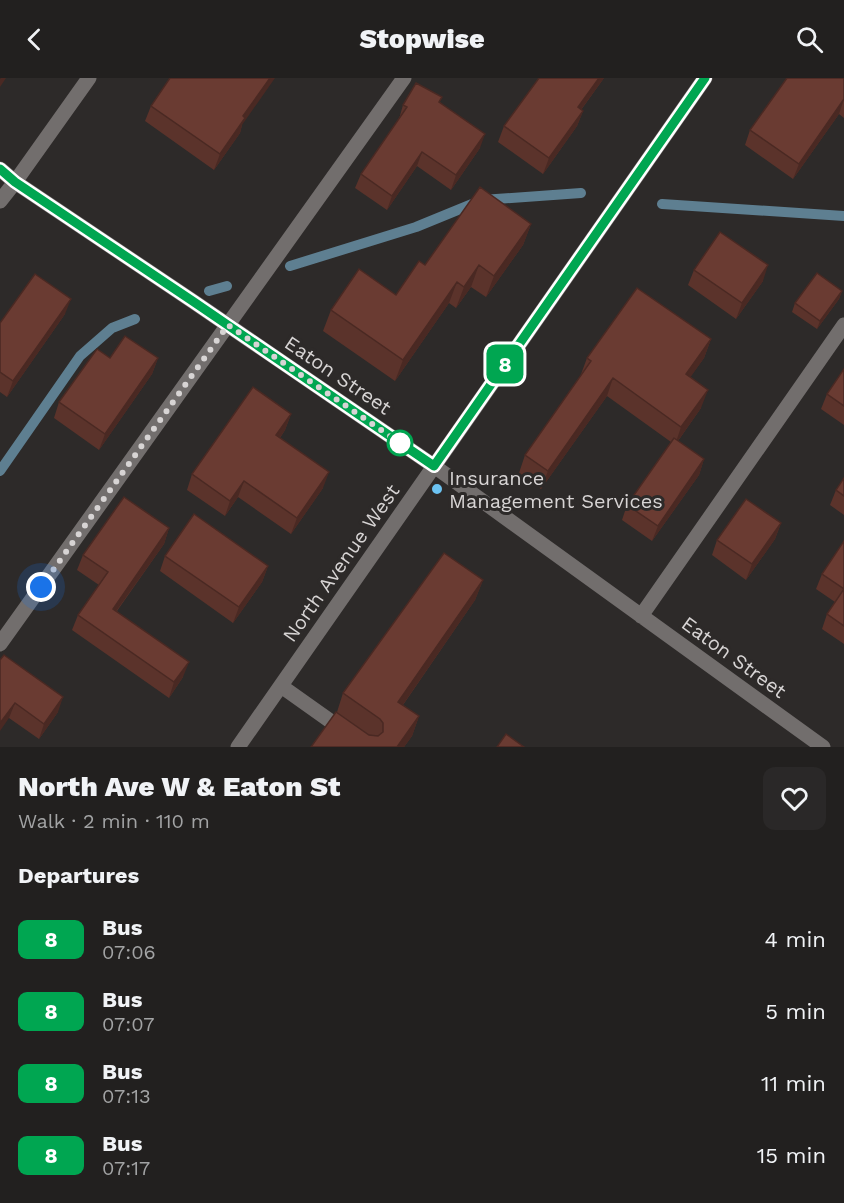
<!DOCTYPE html>
<html lang="en">
<head>
<meta charset="utf-8">
<style>
	body { margin:0; font-family:"Work Sans",sans-serif; background:#2a2828; color:#f1f3f6; height:100vh; display:flex; flex-direction:column; font-size:22px; white-space:nowrap }
	* { box-sizing:border-box; margin:0 }
	p { font-size:20px; color:#a2a3a4 }
	.icon { flex:none; width:33px; height:33px; fill:none; stroke:currentColor; stroke-width:2; stroke-linecap:round; stroke-linejoin:round }
	.map { position:relative; height:669px; overflow:hidden }
	.drawer { display:flex; flex-direction:column; background:#22201f; flex:1 }
	.drawer>* { flex:none }
	.badge { padding:0 12px; border-radius:9px; font-size:21px; line-height:39px }
	.you { position:absolute; width:30px; height:30px; margin:-15px; border:4px solid #fff; border-radius:50%; background:#1a73e8; box-shadow:0 0 0 9px #1a73e833 }
	.map>.badge { position:absolute; translate:-50% -50%; box-shadow:0 0 0 3px #fff }
	h2 { padding:0 18px; font-size:22px; line-height:54px }
	.round { display:grid; place-items:center; flex:none; width:63px; height:63px; border-radius:12px; background:#2a2828 }
	.summary { display:flex; align-items:center; justify-content:space-between; height:102px; padding:0 18px }
	h1 { font-size:28px; font-weight:800; line-height:45px }
	ul { padding:0; list-style:none }
	li { display:flex; align-items:center; gap:18px; height:72px; padding:0 18px }
	li div { flex:1 }
	li b { display:block; font-size:22px }
	li em { font-style:normal }
	li .badge { min-width:66px; font-weight:700; text-align:center }
	header { display:flex; justify-content:space-between; align-items:center; height:78px; padding:0 18px; background:#22201f; font-size:27px; font-weight:800 }
	.map>svg:first-child { display:block }
	.lines { fill:none; stroke-linecap:round; stroke-linejoin:round }
	.stream { stroke:#5e7f91; stroke-width:10 }
	.minor { stroke:#726e6d; stroke-width:15 }
	.wall { fill:#5b332b }
	.shaded-wall { fill:#4a2923 }
	.building { fill:#6a3b32; stroke:#4a2923; stroke-width:1.5 }
	.line-casing { stroke:#fff; stroke-width:14 }
	.line { stroke:#00a651; stroke-width:9 }
	.walk { stroke:#d7d4d4; stroke-width:6; stroke-dasharray:0 10.8 }
	.stop-dot { fill:#fff; stroke:#00a651; stroke-width:3 }
	.poi-dot { fill:#6cc3f2; stroke:#2d2a29; stroke-width:2 }
	.labels { text-anchor:middle; stroke-width:6; stroke-linejoin:round; paint-order:stroke }
	.street-label { font-size:20px; fill:#d7d4d4; stroke:#2d2a29 }
	.poi-label { font-size:20px; fill:#d7d4d4; stroke:#2d2a29; text-anchor:start }
</style>
</head>
<body>
<header><svg class="icon" aria-label="back" viewBox="0 0 24 24"><path d="M15 5l-7 7 7 7"/></svg>Stopwise<svg class="icon" aria-label="search" viewBox="0 0 24 24"><circle cx="10" cy="10" r="6"/><path d="M15 15l6 6"/></svg></header>
<div class="map">
<svg width="844" height="669" viewBox="0 0 844 669">
	<rect width="100%" height="100%" fill="#2d2a29"/>
	<g class="lines">
		<!-- stream -->
		<path class="stream" d="M662,126L844,138
			M290,188L416,149L482,122L581,115
			M209,213L227,208
			M0,393L80,278L112,250L135,241"/>
		<!-- minor -->
		<path class="minor" d="M0,91L15,104L194,224L434,388L823,669
			M0,123L15,104L89,0
			M641,538L844,247
			M0,566L404,0
			M281,608L367,669
			M238,669L705,0"/>
	</g>
	<!-- wall -->
	<path class="wall" d="M604,0L581,32L583,33L577,48L543,96L498,64L504,48Z
		M844,0V40L839,36L793,101L745,67L750,52Z
		M440,24L480,70L451,112L417,88L387,132L355,110L361,96L399,41L403,27Z
		M151,28L242,47L240,55L214,92L145,43Z
		M531,146L523,167L486,219L471,209L456,230L449,225L395,303L323,253L331,232L396,217L425,187Z
		M694,192L763,203L736,241L688,207Z
		M842,213L839,221L817,251L792,234L795,225Z
		M65,236L7,319L0,314V245Z
		M711,261L704,280L690,299L701,330L678,363L704,381L699,397L652,463L622,442L627,427L671,364L607,318L541,411L519,395L525,377L580,299L587,280Z
		M158,280L152,296L99,372L54,340L59,324Z
		M844,291V347L821,331L827,316Z
		M291,336L285,352L280,360L323,410L291,456L238,419L225,438L187,412L192,396Z
		M844,400V437L830,427L836,412Z
		M781,445L775,461L746,502L712,477L717,462Z
		M169,450L164,466L117,533L183,599L169,620L72,552L78,537L99,507L77,492L83,477Z
		M844,463V566L822,551L827,536L835,524L816,511L822,496Z
		M165,478L268,488L262,504L233,545L160,493Z
		M483,502L475,522L403,627L419,638L412,658L404,669H311L337,634L343,615Z
		M0,582L58,634L39,661L9,640Z"/>
	<!-- shaded-wall -->
	<path class="shaded-wall" d="M1,0H6L0,9V1Z
		M270,0H275L242,47L240,55L214,92L220,76L243,38Z
		M599,0H604L572,44L578,29Z
		M844,21L839,36L793,101L799,86Z
		M583,33L577,48L543,96L549,80Z
		M485,56L480,70L451,112L456,97Z
		M422,74L417,88L387,132L392,118Z
		M531,146L523,167L486,219L494,198Z
		M479,187L471,209L456,230L464,209Z
		M768,187L763,203L736,241L742,225Z
		M457,204L449,225L395,303L403,282Z
		M842,213L839,221L817,251L820,243Z
		M71,221L65,236L7,319L13,303Z
		M711,261L704,280L680,314L686,296Z
		M158,280L152,296L99,372L105,356Z
		M613,300L607,318L541,411L548,393Z
		M708,312L701,330L675,367L681,349Z
		M291,336L285,352L271,373L276,357Z
		M704,381L699,397L652,463L658,448Z
		M329,394L323,410L291,456L297,440Z
		M244,403L238,419L225,438L230,423Z
		M781,445L775,461L746,502L752,486Z
		M169,450L164,466L107,546L113,531Z
		M268,488L262,504L233,545L239,529Z
		M483,502L475,522L391,644L398,624Z
		M189,584L183,599L169,620L174,604Z
		M63,619L58,634L39,661L44,646Z
		M15,625L9,640L0,653V645Z
		M419,638L412,658L404,669H397Z"/>
	<!-- building -->
	<path class="building" d="M170,0H270L243,38L245,40L220,76L151,28Z
		M539,0H599L578,29L583,33L549,80L504,48Z
		M787,0H844V21L799,86L750,52Z
		M416,5L442,19L439,24L485,56L456,97L422,74L392,118L361,96L407,29L403,27Z
		M480,109L531,146L494,198L479,187L464,209L457,204L403,282L331,232L359,191L396,217L419,183L425,187Z
		M720,154L768,187L742,225L694,192Z
		M817,195L842,213L820,243L795,225Z
		M35,196L71,221L13,303L0,294V245Z
		M637,210L711,261L686,296L708,312L681,349L613,300L548,393L525,377L591,283L587,280Z
		M125,258L158,280L105,356L59,324L97,271L110,280Z
		M844,291V328L827,316Z
		M253,309L291,336L276,357L329,394L297,440L244,403L230,423L192,396Z
		M674,360L704,381L658,448L627,427Z
		M844,400V418L836,412Z
		M124,419L169,450L113,531L189,584L174,604L78,537L108,494L83,477Z
		M746,421L781,445L752,486L717,462Z
		M194,436L268,488L239,529L165,478Z
		M844,463V548L827,536L844,511L822,496Z
		M444,475L483,502L398,624L419,638L397,669H311L336,634L369,657L378,658L383,654V645L380,641L343,615Z
		M4,577L63,619L44,646L15,625L0,645V582Z
		M506,656L524,669H497Z"/>
	<g class="lines">
		<!-- line casing -->
		<g class="line-casing">
			<path id="line" d="M0,91L15,104L194,224L434,388L705,0"/>
		</g>
		<!-- line -->
		<use href="#line" class="line"/>
		<!-- walk -->
		<path class="walk" d="M41,509L228,247L400,365"/>
	</g>
	<!-- markers -->
	<circle class="stop-dot" cx="400" cy="365" r="12"/>
	<circle class="poi-dot" cx="437" cy="411" r="6"/>
	<g class="labels">
		<!-- street labels -->
		<g class="street-label">
			<text transform="translate(338 297) rotate(34)" y="7">Eaton Street</text>
			<text transform="translate(341 485) rotate(-55)" y="7">North Avenue West</text>
			<text transform="translate(734 579) rotate(36)" y="7">Eaton Street</text>
		</g>
		<!-- poi labels -->
		<g class="poi-label">
			<text x="449" y="407">Insurance<tspan x="449" dy="23">Management Services</tspan></text>
		</g>
	</g>
</svg>
<div class="you" style="left:41px;top:509px"></div>
<b class="badge" style="left:505px;top:286px;background:#00a651;color:#fff">8</b>
</div>
<section class="drawer">
<div class="summary"><div><h1>North Ave W &amp; Eaton St</h1><p>Walk · 2 min · 110 m</p></div><a class="round"><svg class="icon" aria-label="heart" viewBox="0 0 24 24"><path d="M12 20l-8-8c-3-5 5-10 8-4 3-6 11-1 8 4z"/></svg></a></div>
<h2>Departures</h2>
<ul>
<li><span class="badge" style="background:#00a651;color:#fff">8</span><div><b>Bus</b><p>07:06</p></div><em>4 min</em></li>
<li><span class="badge" style="background:#00a651;color:#fff">8</span><div><b>Bus</b><p>07:07</p></div><em>5 min</em></li>
<li><span class="badge" style="background:#00a651;color:#fff">8</span><div><b>Bus</b><p>07:13</p></div><em>11 min</em></li>
<li><span class="badge" style="background:#00a651;color:#fff">8</span><div><b>Bus</b><p>07:17</p></div><em>15 min</em></li>
</ul>
</section>
</body>
</html>
